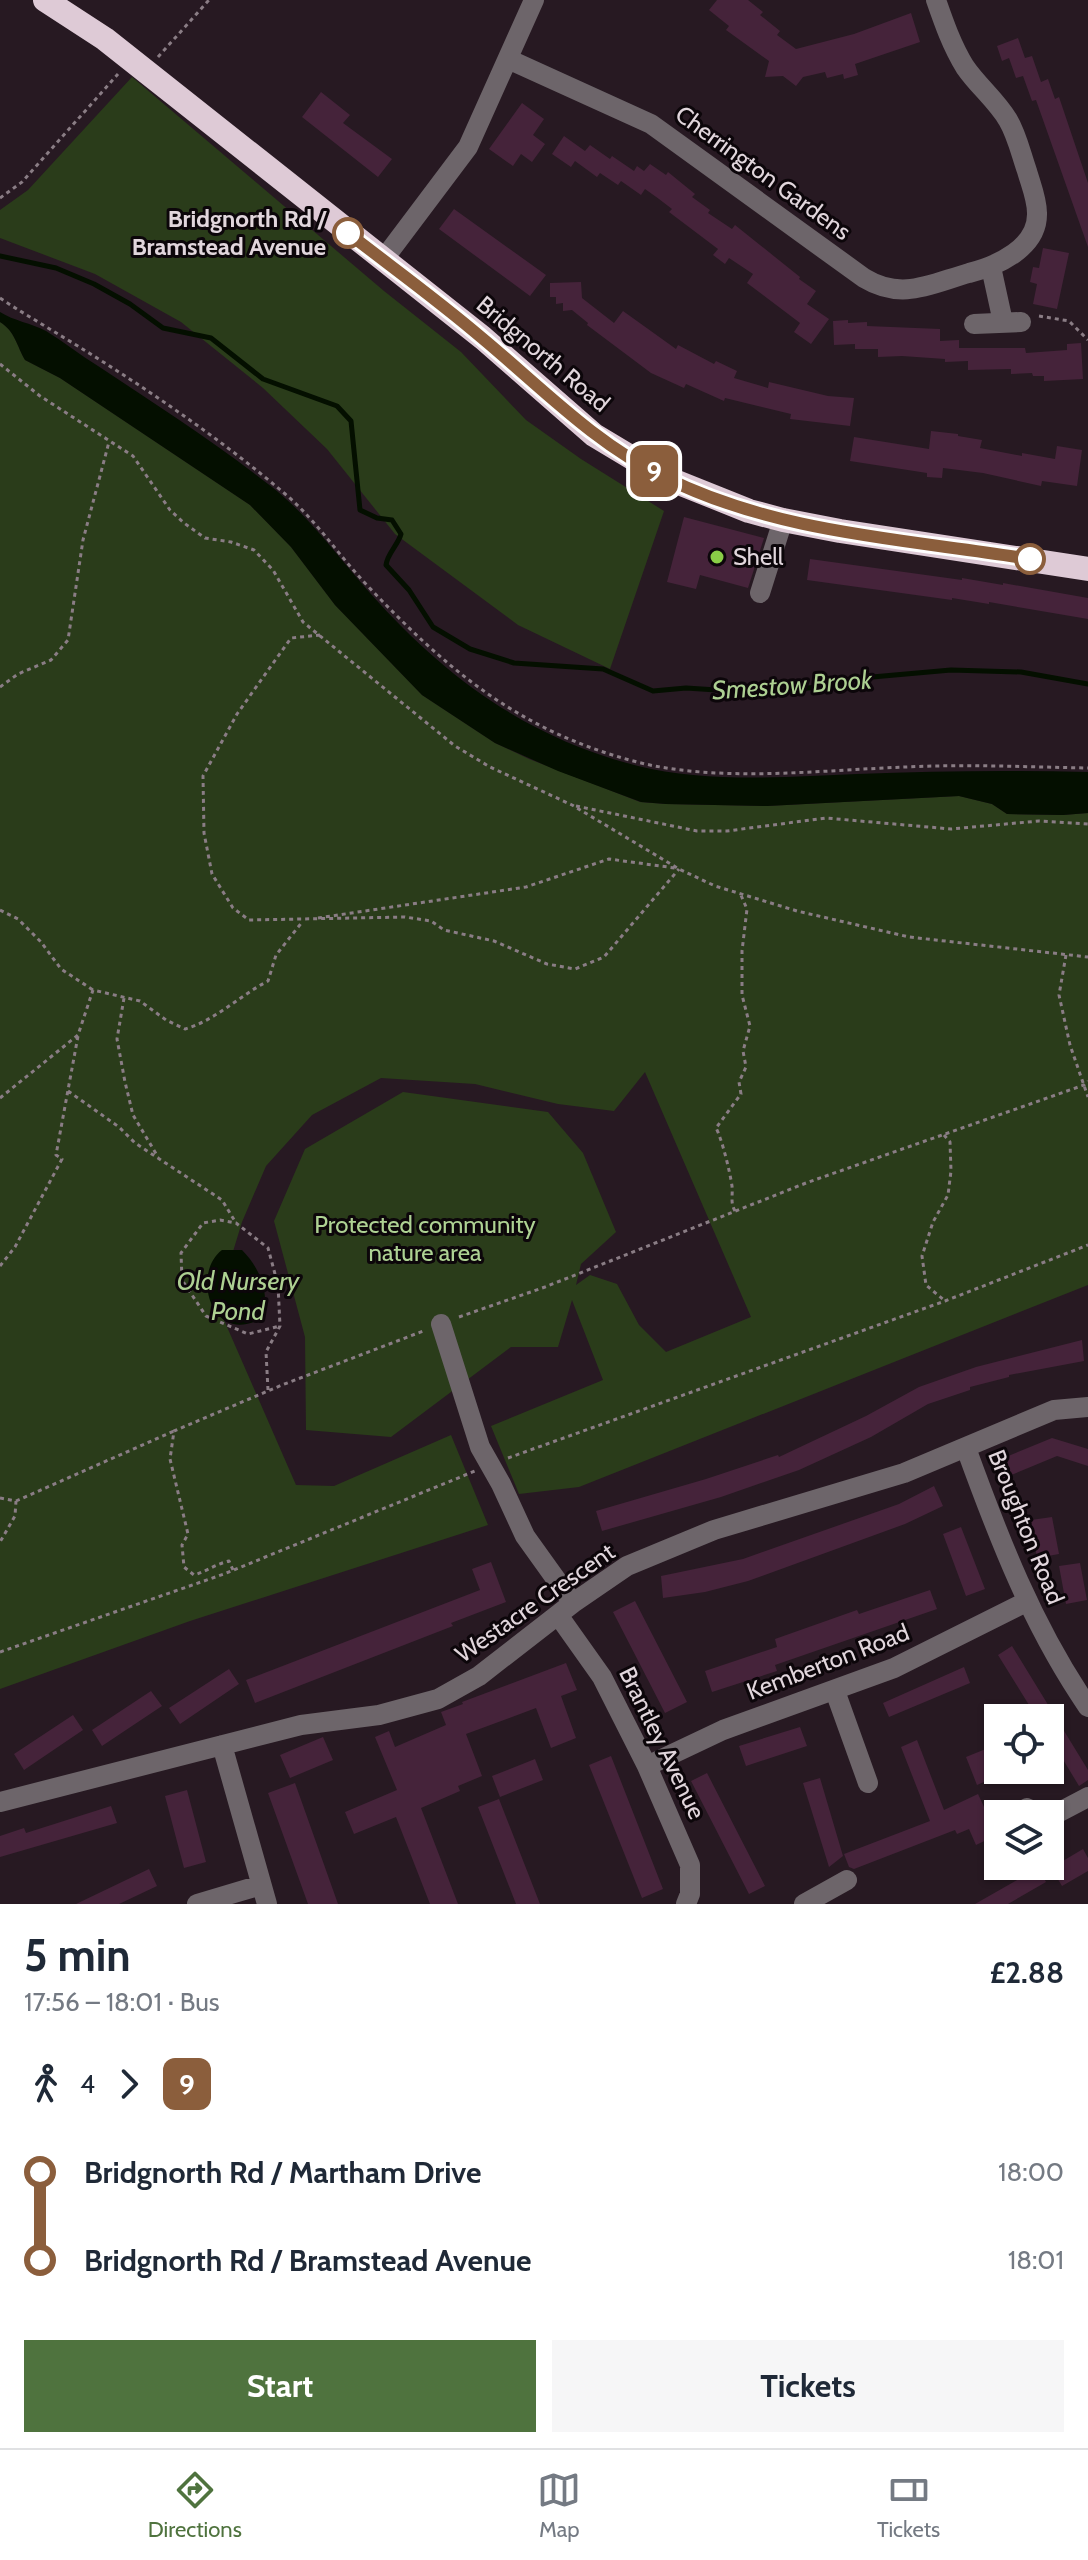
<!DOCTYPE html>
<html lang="en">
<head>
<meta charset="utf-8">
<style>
	body { margin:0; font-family:Cabin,sans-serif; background:#f6f6f7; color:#1f2937; height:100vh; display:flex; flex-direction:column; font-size:30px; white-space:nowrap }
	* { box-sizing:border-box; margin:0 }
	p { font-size:26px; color:#747a83 }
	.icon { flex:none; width:44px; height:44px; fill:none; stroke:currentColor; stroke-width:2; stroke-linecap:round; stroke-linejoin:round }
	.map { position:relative; height:1904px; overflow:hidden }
	.sheet { display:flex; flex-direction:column; background:#fff; flex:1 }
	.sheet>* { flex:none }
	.badge { padding:0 16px; border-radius:12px; font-size:28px; line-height:52px }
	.buttons { position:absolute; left:984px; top:1704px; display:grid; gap:16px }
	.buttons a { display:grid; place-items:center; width:80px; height:80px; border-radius:0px; background:#fff; box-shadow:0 2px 6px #0004; font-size:40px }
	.map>.badge { position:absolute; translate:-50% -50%; box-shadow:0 0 0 4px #fff }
	.legs { display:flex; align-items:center; gap:12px; height:88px; padding:0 24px; font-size:26px }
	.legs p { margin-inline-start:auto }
	.headline { display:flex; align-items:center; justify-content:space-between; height:136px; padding:0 24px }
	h1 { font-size:44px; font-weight:700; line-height:60px }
	.cta { display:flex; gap:16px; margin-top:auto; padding:16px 24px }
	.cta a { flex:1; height:92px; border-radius:0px; background:#4f733e; color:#fff; font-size:32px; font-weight:700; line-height:92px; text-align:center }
	.cta a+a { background:#f6f6f7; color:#1f2937 }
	ul { padding:0 24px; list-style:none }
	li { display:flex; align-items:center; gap:28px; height:88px; font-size:30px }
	li i { display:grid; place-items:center; width:12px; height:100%; margin:0 10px; background:currentColor }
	li i::after { content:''; width:20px; height:20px; margin:-10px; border:6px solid; border-radius:50%; background:#fff }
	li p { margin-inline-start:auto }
	li:first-child i { background:linear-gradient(#0000 50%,currentColor 0) }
	li:last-child i { background:linear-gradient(currentColor 50%,#0000 0) }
	.menu { display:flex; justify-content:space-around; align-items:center; height:112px; border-top:2px solid #e0e1e3; background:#fff; font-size:22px; color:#747a83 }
	.menu a { display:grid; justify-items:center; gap:4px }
	.menu .on { color:#4f733e }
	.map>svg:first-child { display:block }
	.green { fill:#2a3c1a }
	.water { fill:#040f00 }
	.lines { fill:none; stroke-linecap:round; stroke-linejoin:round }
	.stream { stroke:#040f00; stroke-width:5 }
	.building { fill:#45233a }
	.path { stroke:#8a7d85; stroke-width:3; stroke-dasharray:4 4; stroke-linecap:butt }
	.minor { stroke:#6d656a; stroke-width:20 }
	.highway { stroke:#decad6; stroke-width:24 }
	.line-1-casing { stroke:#fff; stroke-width:18 }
	.line-1 { stroke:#8b5e3c; stroke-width:12 }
	.stop-1-dot { fill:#fff; stroke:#8b5e3c; stroke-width:4 }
	.poi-dot { fill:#8ace47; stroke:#0c060a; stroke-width:3 }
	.labels { text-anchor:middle; stroke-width:6; stroke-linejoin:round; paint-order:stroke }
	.street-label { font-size:24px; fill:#e1d6dc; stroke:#0c060a }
	.stop-label { font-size:24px; font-weight:bold; fill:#e1d6dc; stroke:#0c060a; text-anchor:end }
	.poi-label { font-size:24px; fill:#e1d6dc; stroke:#0c060a; text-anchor:start }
	.park-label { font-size:24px; fill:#aed293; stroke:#0c060a }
	.water-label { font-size:26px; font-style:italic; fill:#add092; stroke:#0c060a }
</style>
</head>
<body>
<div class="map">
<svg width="1088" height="1904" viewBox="0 0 1088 1904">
	<rect width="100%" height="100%" fill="#271922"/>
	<!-- green -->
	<path class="green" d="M132,77L384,291L461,352L526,420L581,459L664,511L610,669L518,625L395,534L327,449L263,388L181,322L95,274L0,238V210L28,190Z
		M0,322C15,331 17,346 25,360L60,378L250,505L291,547L335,605L422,695L495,743L529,759L640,802L666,804L767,806L959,796L992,804L1007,814L1063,815L1088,813V1285L579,1487L519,1494L491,1426L603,1380L572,1300L558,1347H511L391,1437L306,1430L305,1337L274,1221L305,1149L403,1092L548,1112L583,1153L616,1232L581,1264L576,1285L590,1275L617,1284L639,1325L666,1352L751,1317L645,1072L614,1111L558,1104L475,1084L381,1078L312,1115L266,1166L242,1222L217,1304L296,1485L334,1486L451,1435L488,1525L190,1621L0,1689Z"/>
	<!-- water -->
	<path class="water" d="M0,312C14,321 31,323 46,331C64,342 80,355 98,366C157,405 216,443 272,487C310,517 338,557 370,593C446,678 526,737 638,766C704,783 789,777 857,774C934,771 1011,770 1088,772V813L1063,815L1007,814L992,804L959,796L767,806L666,804L641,802L558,771L495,743L422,695L335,605L291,547L250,505L60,378L25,360C17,346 15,331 0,322Z
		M222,1250H242C259,1267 271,1293 262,1318C211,1347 191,1273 222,1250Z"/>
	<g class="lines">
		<!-- stream -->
		<path class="stream" d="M0,256L56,268L94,284L130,304L163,328L211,338L263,379L337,406L351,421L360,510L377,518L392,520L401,534C398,545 387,554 386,565L409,590L433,627L470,649L514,663L603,669L653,691L686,688L763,693L826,686L861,678L951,670L1021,672L1088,684"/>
	</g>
	<!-- building -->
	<path class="building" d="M717,0H748L763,12L760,15L780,31L777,35L796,49L854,34L911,13L920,42L855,64L858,75L844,79L843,74L827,78L825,72L803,77L796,86L783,76L765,77L769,61L726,30L729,26L709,10Z
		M1018,38L1025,58L1032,56L1041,82L1048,79L1055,99L1059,97L1088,183V247L1036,100L1032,101L1023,76L1016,78L1009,58L1002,61L997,46Z
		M321,92L350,115L343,123L392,159L378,177L302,117Z
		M522,103L544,119L533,135L545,144L532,162L521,154L513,166L489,149Z
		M564,136L585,151L590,145L610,159L612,156L634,171L637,166L644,171L650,164L666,175L668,172L695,194L692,197L710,210L708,213L732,229L735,225L800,277L799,279L816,291L807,304L829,319L811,344L794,332L800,323L747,283L753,274L729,258L725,264L713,255L718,249L669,212L672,209L659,199L645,189L641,195L621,181L618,185L600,173L597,177L575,161L571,167L552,154Z
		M454,209L546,275L530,296L439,229Z
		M1043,248L1069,253L1057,309L1033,304L1037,284L1030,282L1033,267L1039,268Z
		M581,282L582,298L614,323L623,311L676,349L678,345L714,364L716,361L737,371L734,378L768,388L769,382L828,396L854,398L850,426L790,419L791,414L725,398L724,401L686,384L684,388L651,373L587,325L588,323L572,310L563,311V303L556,304V297H550V283Z
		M848,320V323L867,322V326L940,329V341L959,340V348H1025L1026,353L1067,350V344L1081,343L1083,379L1044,381V376H1033L1032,373L1011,374V369L968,370V361L945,362V359L902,356L878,357V349H855V344L834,345L833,321Z
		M931,431L958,434V436L982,440L980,448L1022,456V453L1055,459L1057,446L1082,450L1077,486L1042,481L1041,486L983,473L943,468L942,478L927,477V473L850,461L854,437L929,449Z
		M684,517L764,538L748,588L700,575L696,589L667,582Z
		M810,559L962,580V578L1003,585V583L1088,598V619L989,602V604L952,598V600L807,580Z
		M1082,1340L1084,1361L1009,1375V1377L970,1387V1390L928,1404L871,1437L799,1470L721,1497L602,1531L596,1511L706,1479L778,1455L779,1457L866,1416L919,1387L976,1367Z
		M1052,1438L1088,1449V1466L1057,1456L1004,1478L996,1461Z
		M934,1486L943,1506L905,1524L748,1581L705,1592L663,1598L661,1576L743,1559L899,1504Z
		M1052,1517L1059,1554L1037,1558L1031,1520Z
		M961,1527L985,1589L966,1596L943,1534Z
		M491,1562L506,1602L451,1623L453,1626L255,1703L246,1680L480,1590L472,1569Z
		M1080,1563L1087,1600L1066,1604L1059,1566Z
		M930,1590L937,1609L775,1665L777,1671L712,1692L705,1671L777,1647L775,1639L857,1610L859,1614Z
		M635,1601L687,1702L665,1713L613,1612Z
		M1012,1646L1088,1770V1780L1079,1786L1050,1738V1718H1037L998,1655Z
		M566,1663L577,1690L561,1696L576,1738L551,1748L536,1708L466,1734L482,1776L458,1786L460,1791L421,1808L458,1904H430L396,1817L354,1834L345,1812L397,1790L375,1737L389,1731L395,1747L446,1725L441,1712L463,1704L462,1702Z
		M964,1667L970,1683L889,1717L883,1703Z
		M229,1669L239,1684L180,1724L169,1708Z
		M151,1691L162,1706L102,1746L92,1730Z
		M73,1715L83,1730L24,1770L14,1754Z
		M800,1727L807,1746L746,1766L739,1746Z
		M323,1737L333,1760L290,1778L280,1755Z
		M917,1740L944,1810L978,1794L997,1835L976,1845L969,1829L957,1834L955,1830L854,1869L849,1867L844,1854L930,1821L901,1747Z
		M998,1744V1776L977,1785L966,1757Z
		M611,1756L663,1889L642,1898L589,1765Z
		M535,1759L543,1780L500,1797L492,1776Z
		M707,1773L765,1886L749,1894L691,1781Z
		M820,1778L843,1856L829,1867L803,1783Z
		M295,1783L338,1904H308L268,1793Z
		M187,1790L206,1862L184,1868L165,1796Z
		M499,1799L540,1904H516L478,1807Z
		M111,1806L117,1823L0,1857V1836L24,1828L26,1833Z
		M1083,1849L1088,1858V1871L1062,1886L1051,1868Z
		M1038,1868L1046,1882L1008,1904H975Z
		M149,1869L157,1886L119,1904H76Z"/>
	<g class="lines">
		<!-- path -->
		<path class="path" d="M158,57L209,0
			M0,198L22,182L118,74
			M0,298C16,309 32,318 48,328C127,375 215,434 284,493C315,519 337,553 364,582C446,669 518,731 637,762C719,783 822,770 906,767C967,764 1027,767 1088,768
			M1039,316L1069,321L1088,340
			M0,364L40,396L133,456L170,510L184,523L205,538L231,542L254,550L273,570L303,622L455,746L490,767L572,805L679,869L715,886L797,911L909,937L1088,957
			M320,635L291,638L237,714L203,776L204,833L212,874L233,908L249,920L405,917L431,921L444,930L494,941L547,964L575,969L604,957L679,869
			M0,687L18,674L51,660L68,640L83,540L109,442
			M576,806L697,831H727L826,818L951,829L1039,821L1088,824
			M0,910L18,919L41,942L61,969L93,990
			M318,918L526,887L609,859L675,868
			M1066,955L1059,995L1070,1045L1088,1097
			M124,998L117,1039L125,1082L133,1115L158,1157
			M68,1091L119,1127L135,1143L222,1200L236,1223
			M0,1098L78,1035L93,990L140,1001L166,1020L185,1029C216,1020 239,996 268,981L276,955L303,921
			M944,1135L950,1142L951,1171L948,1195L933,1222L922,1256L926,1285L945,1301
			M735,1211C730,1202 733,1196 732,1186C730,1172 722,1139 716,1128L741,1094L739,1082L746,1067L743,1051L750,1026L742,995V951L747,909L740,893
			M0,1266L15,1247L62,1159L56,1155L78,1036
			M459,1317L545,1287L806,1183L1084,1085L1088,1081
			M268,1390L266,1352L280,1326L278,1285L268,1248L236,1223L220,1220L203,1223L181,1253L182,1280L206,1316L248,1334L280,1326
			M508,1458L945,1301L1088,1245
			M0,1498L16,1501L15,1516L0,1542
			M16,1501L174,1431
			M233,1570L229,1561C216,1564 207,1571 194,1575L184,1567L182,1545L188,1534L170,1459L174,1431L282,1385L426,1330
			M0,1652L224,1574L475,1471"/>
		<!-- minor -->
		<path class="minor" d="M508,59L651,124L864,278C902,301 930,284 969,273C997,266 1038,248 1037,213C1037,199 1031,185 1027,171C1021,154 1017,135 1008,120C996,100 978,86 965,67C952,46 944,23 936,0
			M383,260L468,147L534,0
			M991,267L1003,322
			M974,324L1021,322
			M760,593L783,520
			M441,1324L480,1447L501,1484L525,1536L573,1603
			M966,1448C999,1539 1033,1627 1088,1707
			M558,1615L602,1677L647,1766L690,1865V1894L686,1904
			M835,1691L868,1783
			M222,1745L267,1904
			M647,1766L723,1730L894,1668L1026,1602
			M0,1802L301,1725L379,1715L438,1699L479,1676L573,1603L627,1566L714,1530L904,1473L1054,1410L1088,1407
			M1027,1808L1031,1814
			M1050,1817L1088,1797
			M197,1904L261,1885
			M804,1904L847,1880"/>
		<!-- highway -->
		<path class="highway" d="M45,0L105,39L483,338L594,435L664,477L749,511L783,520L840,531L1088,569"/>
	</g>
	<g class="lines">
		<!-- line-1 casing -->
		<g class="line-1-casing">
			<path id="line-1" d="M348,233C393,268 439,301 482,338C541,387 594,443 664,477C778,534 907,539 1030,559"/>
		</g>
		<!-- line-1 -->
		<use href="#line-1" class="line-1"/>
	</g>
	<!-- markers -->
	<g class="stop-1-dot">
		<circle cx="348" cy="233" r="14"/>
		<circle cx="1030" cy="559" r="14"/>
	</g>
	<circle class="poi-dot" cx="717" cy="557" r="8"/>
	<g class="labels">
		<!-- street labels -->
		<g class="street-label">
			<text transform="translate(763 173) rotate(36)" y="8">Cherrington Gardens</text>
			<text transform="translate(543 354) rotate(40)" y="8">Bridgnorth Road</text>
			<text transform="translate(1026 1527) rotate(68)" y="8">Broughton Road</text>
			<text transform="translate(535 1603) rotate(-35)" y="8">Westacre Crescent</text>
			<text transform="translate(828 1662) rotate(-21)" y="8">Kemberton Road</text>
			<text transform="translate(662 1743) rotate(64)" y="8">Brantley Avenue</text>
		</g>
		<!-- stop labels -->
		<g class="stop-label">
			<text x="326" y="227">Bridgnorth Rd /<tspan x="326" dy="28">Bramstead Avenue</tspan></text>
		</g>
		<!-- poi labels -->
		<g class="poi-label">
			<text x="733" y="565">Shell</text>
		</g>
		<!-- park labels -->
		<g class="park-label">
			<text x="425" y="1233">Protected community<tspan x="425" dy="28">nature area</tspan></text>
		</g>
		<!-- water labels -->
		<g class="water-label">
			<text transform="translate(792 685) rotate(-4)" y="9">Smestow Brook</text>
			<text x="238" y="1290">Old Nursery<tspan x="238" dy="30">Pond</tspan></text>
		</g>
	</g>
</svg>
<div class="buttons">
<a><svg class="icon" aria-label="locate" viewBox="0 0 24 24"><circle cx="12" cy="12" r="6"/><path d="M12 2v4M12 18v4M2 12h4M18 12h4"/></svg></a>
<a><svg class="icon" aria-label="layers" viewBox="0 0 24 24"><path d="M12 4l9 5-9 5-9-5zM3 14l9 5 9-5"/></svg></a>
</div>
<b class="badge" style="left:654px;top:471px;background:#8b5e3c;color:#fff">9</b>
</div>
<section class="sheet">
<div class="headline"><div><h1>5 min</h1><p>17:56 – 18:01 · Bus</p></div><b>£2.88</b></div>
<div class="legs"><svg class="icon" aria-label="walk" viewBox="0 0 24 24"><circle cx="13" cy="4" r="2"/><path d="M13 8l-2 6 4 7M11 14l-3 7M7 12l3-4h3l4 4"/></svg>4<svg class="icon" aria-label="forward" viewBox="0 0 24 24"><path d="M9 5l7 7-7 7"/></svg><b class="badge" style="background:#8b5e3c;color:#fff">9</b></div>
<ul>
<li><i style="color:#8b5e3c"></i><b>Bridgnorth Rd / Martham Drive</b><p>18:00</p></li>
<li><i style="color:#8b5e3c"></i><b>Bridgnorth Rd / Bramstead Avenue</b><p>18:01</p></li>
</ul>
<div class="cta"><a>Start</a><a>Tickets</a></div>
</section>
<nav class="menu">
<a class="on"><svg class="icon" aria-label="directions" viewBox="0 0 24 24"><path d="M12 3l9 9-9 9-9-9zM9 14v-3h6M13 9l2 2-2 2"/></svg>Directions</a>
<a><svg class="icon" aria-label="map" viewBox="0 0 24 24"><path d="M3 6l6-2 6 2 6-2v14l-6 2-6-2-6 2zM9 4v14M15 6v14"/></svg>Map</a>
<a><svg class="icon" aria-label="tickets" viewBox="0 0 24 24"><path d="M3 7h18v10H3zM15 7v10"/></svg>Tickets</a>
</nav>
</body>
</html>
